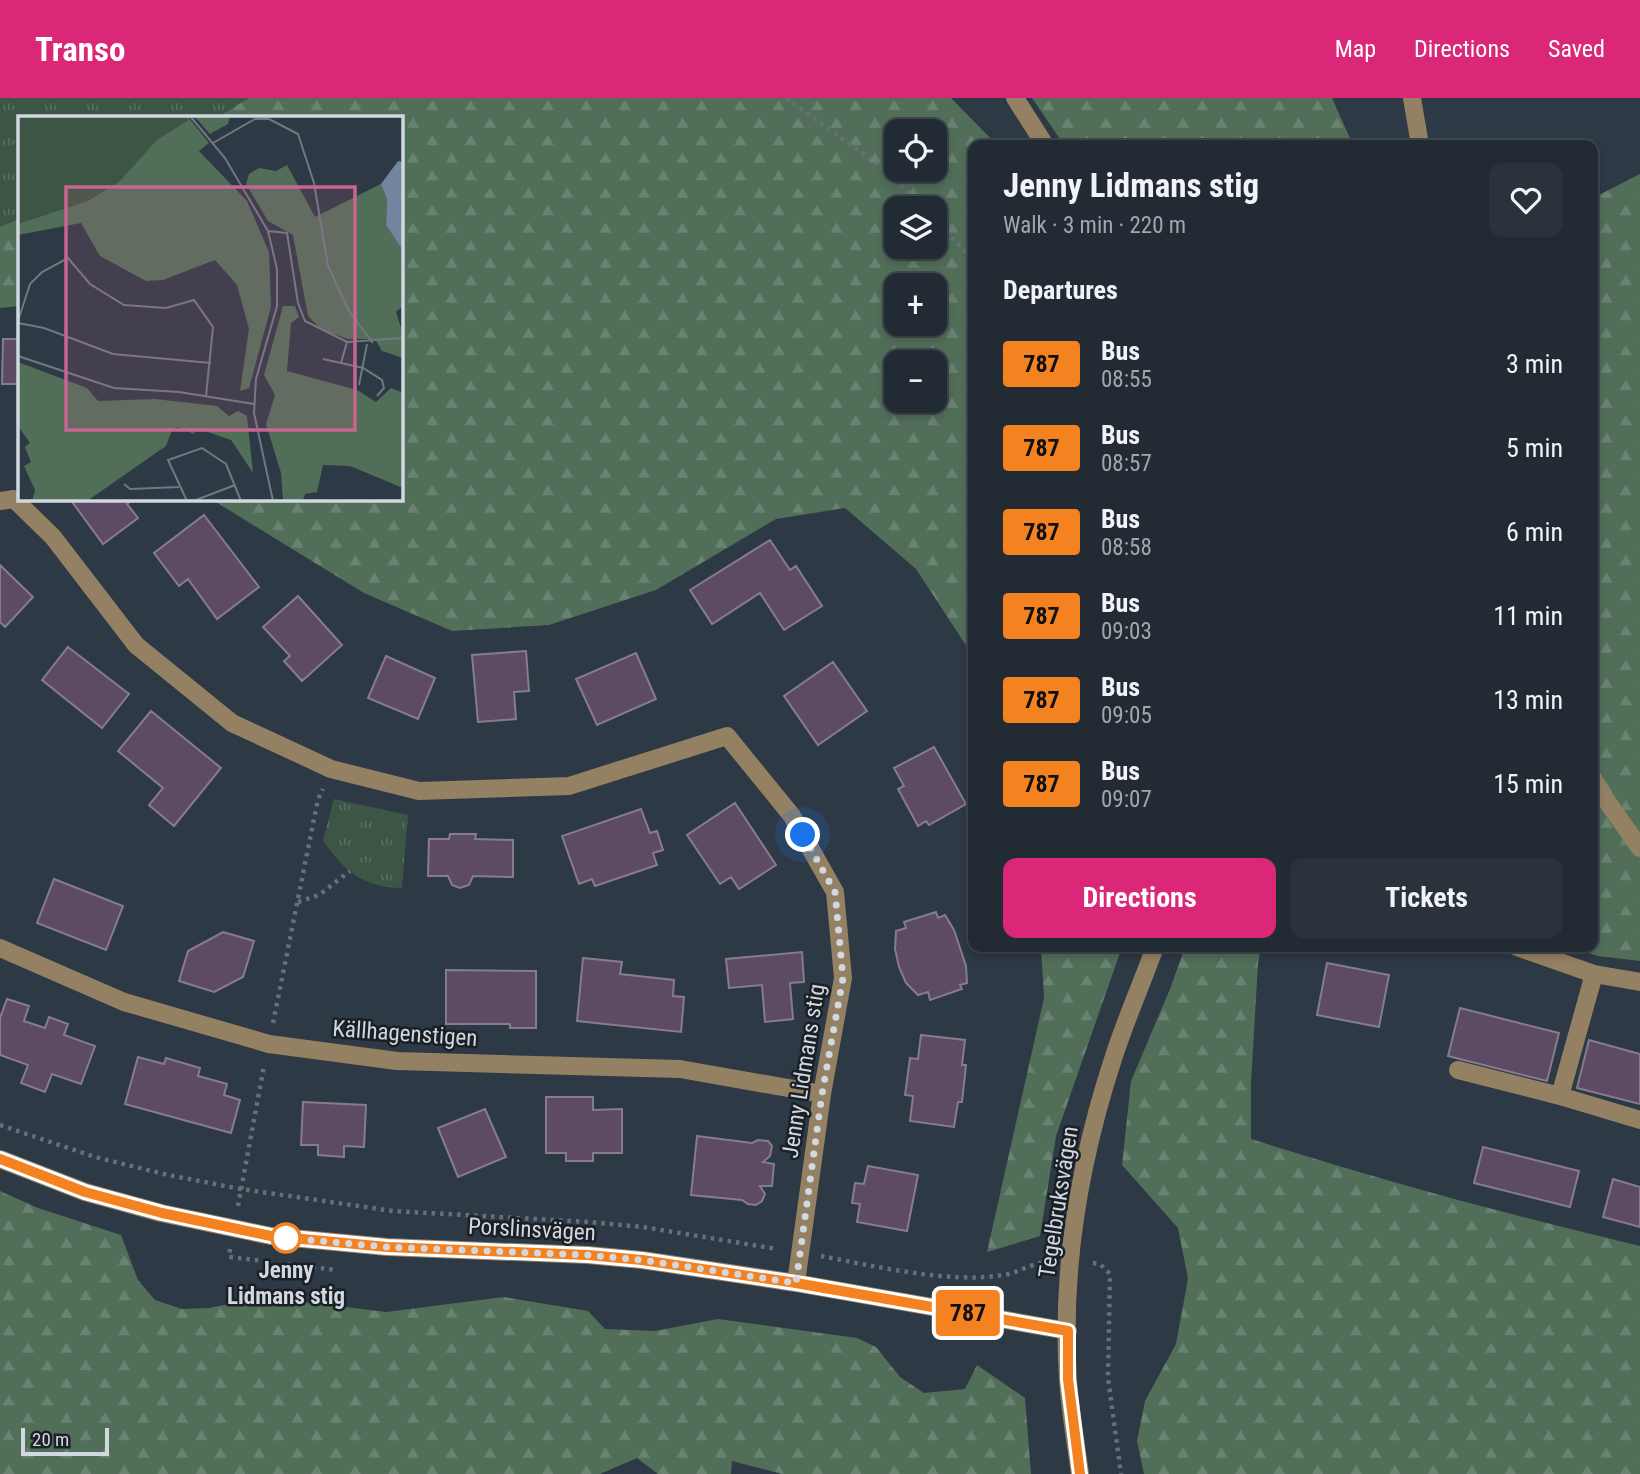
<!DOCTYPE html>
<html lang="en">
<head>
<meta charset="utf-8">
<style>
	body { margin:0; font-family:"Roboto Condensed",sans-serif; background:#2a333c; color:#f1f3f6; height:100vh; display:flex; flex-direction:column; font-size:26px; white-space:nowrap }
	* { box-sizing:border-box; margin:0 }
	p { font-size:23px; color:#a2a7ac }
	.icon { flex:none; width:38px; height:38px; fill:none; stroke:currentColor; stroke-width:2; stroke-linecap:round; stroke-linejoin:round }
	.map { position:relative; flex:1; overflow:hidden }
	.drawer { position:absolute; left:968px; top:42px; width:630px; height:812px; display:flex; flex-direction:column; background:#222b34; border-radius:14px; box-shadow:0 4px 10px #0003,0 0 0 2px #3f474f }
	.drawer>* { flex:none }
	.badge { padding:0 14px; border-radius:5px; font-size:24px; line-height:46px }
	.buttons { position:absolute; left:884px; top:21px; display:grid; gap:14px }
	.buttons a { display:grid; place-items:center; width:63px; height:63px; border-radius:14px; background:#222b34; box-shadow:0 4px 10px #0003,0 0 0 2px #3f474f; font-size:35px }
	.scale { position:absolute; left:21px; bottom:18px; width:88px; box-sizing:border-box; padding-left:7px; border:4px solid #d1d8e0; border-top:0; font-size:19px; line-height:24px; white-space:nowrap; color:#d1d8e0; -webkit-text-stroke:5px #1a2025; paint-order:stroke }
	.you { position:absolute; width:35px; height:35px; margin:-18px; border:5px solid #fff; border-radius:50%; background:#1a73e8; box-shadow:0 0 0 10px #1a73e833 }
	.map>.badge { position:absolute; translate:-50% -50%; box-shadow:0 0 0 4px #fff }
	h2 { padding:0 35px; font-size:26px; line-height:63px }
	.round { display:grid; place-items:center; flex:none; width:74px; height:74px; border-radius:14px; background:#2a333c }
	.overview { display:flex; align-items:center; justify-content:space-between; height:119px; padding:0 35px }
	h1 { font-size:33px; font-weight:700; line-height:52px }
	.cta { display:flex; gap:14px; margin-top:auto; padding:14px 35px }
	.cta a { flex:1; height:80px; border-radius:14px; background:#db2777; color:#fff; font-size:28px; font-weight:700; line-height:80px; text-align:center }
	.cta a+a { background:#2a333c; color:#f1f3f6 }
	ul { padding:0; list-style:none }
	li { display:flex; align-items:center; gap:21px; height:84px; padding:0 35px }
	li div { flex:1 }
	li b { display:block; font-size:26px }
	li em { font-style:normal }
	li .badge { min-width:77px; font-weight:700; text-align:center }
	header { display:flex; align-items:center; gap:42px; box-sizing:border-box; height:98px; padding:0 35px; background:#db2777; color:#fff }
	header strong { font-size:33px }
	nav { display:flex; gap:38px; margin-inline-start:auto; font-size:24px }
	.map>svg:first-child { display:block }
	.forest { fill:url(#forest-firs); fill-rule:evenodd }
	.park { fill:url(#park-tufts) }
	.building { fill:#5d4a65; stroke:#877c8c; stroke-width:2 }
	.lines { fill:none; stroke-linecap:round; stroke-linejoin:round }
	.path { stroke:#65707a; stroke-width:4.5; stroke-dasharray:3.5 5; stroke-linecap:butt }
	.minor { stroke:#948063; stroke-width:18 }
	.line-casing { stroke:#fff; stroke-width:16 }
	.line { stroke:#f58220; stroke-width:10 }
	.walk { stroke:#d1d8e0; stroke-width:7; stroke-dasharray:0 12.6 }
	.stop-dot { fill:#fff; stroke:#f58220; stroke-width:3.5 }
	.labels { text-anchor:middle; stroke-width:5; stroke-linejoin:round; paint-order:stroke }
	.street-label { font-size:23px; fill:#d1d8e0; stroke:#1a2025 }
	.stop-label { font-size:23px; font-weight:bold; fill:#d1d8e0; stroke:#1a2025 }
	.inset-road { fill:none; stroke:#6f7983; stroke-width:2 }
	.view { fill:#c86590; fill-opacity:0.15; stroke:#c86590; stroke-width:3.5 }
	.inset-edge { fill:none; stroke:#d1d8e0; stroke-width:3.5 }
</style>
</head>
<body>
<header>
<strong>Transo</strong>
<nav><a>Map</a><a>Directions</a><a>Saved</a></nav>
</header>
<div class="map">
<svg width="1640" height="1376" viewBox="0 0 1640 1376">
	<defs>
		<pattern id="forest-firs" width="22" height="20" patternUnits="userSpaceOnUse" patternTransform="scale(1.75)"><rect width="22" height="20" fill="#516e59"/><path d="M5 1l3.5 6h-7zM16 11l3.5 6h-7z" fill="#698271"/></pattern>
		<pattern id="park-tufts" width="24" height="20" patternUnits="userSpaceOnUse" patternTransform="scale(1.75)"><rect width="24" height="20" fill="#3d5544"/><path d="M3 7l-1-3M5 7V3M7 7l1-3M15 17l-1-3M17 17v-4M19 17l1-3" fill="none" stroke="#586d5f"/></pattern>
	</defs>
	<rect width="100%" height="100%" fill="#2d3945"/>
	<!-- forest -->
	<path class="forest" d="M0,0H951L997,47H973V558L916,471L845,410L776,421L656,492L549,527L452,533L364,495L211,401H401V19H19V208L0,210ZM896,33H934V72H896ZM896,110H934V149H896ZM896,187H934V226H896ZM896,264H934V303H896Z
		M1032,0H1332L1353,47H1064Z
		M1640,76V863L1598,858L1569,849H1592L1593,100Z
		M1041,849H1122L1056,1038L1040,1138L987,1154L1044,900Z
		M1185,849H1261L1258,866L1251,985V1041C1380,1082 1509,1117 1640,1148V1376H1144L1137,1343L1145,1303L1176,1246L1188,1181L1178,1130L1122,1067L1131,983L1170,891Z
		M0,1093L38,1110L121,1137L138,1182L155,1202L182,1211L209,1210L263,1199L386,1214L504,1199L588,1213L605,1231L655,1233L718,1221L857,1240L876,1249L900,1279L924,1295L965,1291L977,1267L1025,1300L1031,1376H782L732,1363L731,1376H658L637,1360L600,1376H0Z"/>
	<!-- park -->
	<path class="park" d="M0,0H249L218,19H19V121L0,129Z
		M334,701L408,717L402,790C365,790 343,773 323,742Z"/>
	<!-- building -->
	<path class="building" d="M3,241H19V286H2Z
		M70,401H131L132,402L127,406L138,420L103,446Z
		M204,417L259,489L217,521L188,481L179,488L154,455Z
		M770,442L790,472L796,468L822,508L784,532L760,495L712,526L690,492Z
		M0,467L33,499L5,529L0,524Z
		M298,498L342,547L302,583L284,563L290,558L263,529Z
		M68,549L129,596L102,630L42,582Z
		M526,553L529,593L514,594L516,621L478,624L472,557Z
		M636,555L656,601L597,627L576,581Z
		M386,558L435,580L418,621L368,600Z
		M833,564L867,613L818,647L784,598Z
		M151,613L221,670L174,728L149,707L163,690L118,653Z
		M934,649L966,706L929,727L926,723L918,728L898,691L904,688L894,670Z
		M735,705L776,767L739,791L731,779L720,786L687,737Z
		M641,711L650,735L657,733L663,752L653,755L657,767L595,788L592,781L579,786L562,738Z
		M450,736H476L475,741L513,742V779L473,778L469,787L460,790L452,787L448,778H428L429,741H449Z
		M54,781L123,808L106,852L37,825Z
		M936,814L938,820L945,817L954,832L966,868L967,885L960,887L962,891L930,902L928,894L918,897L906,885L899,869L895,851L896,833L906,830L904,824Z
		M223,834L254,843L243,879L214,894L179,883L188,853Z
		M802,854L804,884L790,885L793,921L765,924L762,887L729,890L726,861Z
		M583,860L622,864L620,876L674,882L673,898L684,899L681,934L577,923Z
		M1327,865L1389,877L1379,929L1317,917Z
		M446,872L536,873V930H510V926H446Z
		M7,901L29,908L24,923L45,930L49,919L68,926L64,937L95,948L81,986L52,976L45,994L21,985L28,967L0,957V920Z
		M1460,910L1559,935L1547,983L1448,958Z
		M921,937L965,942L962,967H966L962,1004H958L954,1029L910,1023L913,998L905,997L910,960L918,961Z
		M1589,942L1640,956V1006L1577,990Z
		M138,959L164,966L166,960L200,970L198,978L227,986L224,997L240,1002L231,1035L125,1006Z
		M546,999H593V1012L622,1011V1055H593V1063H566V1055H546Z
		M303,1004L366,1007L364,1049L344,1048V1059L318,1057V1047H301Z
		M485,1011L506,1059L458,1079L438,1030Z
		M697,1038L752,1045L758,1042L768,1043L772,1048L770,1058L763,1064L774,1066L772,1088H760L765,1096L762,1103L756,1107L748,1106L742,1102L691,1097Z
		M1483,1049L1579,1073L1570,1109L1474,1085Z
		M868,1068L918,1077L907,1133L857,1124L860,1106L852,1105L855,1085L864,1086Z
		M1613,1081L1640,1089V1129L1603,1119Z"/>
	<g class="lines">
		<!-- path -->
		<path class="path" d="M786,0L889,75L924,110
			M934,121L973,161
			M298,804L319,797L350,773
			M273,925L318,701L323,691
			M0,1027L95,1059L168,1077L241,1091L393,1113L589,1124L643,1129L777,1151
			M238,1108L264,968
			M230,1151L229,1159L264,1163
			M821,1158C874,1168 949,1186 1003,1177C1019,1175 1033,1164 1049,1164
			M1093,1165L1100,1166L1110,1176L1108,1280L1121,1376
			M287,1166L336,1172"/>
		<!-- minor -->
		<path class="minor" d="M1015,0L1045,47
			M1412,0L1420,47
			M0,403L14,401L53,439L136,547L232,625L331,671L419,693L569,688L727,638L792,718L835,794L843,880L822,996L796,1185
			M1592,679L1606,702L1640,750
			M1517,849L1594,876L1640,884
			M0,850L124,904L269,946L397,963L680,971L822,996
			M1458,972L1560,998L1594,876
			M1560,998L1640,1022
			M0,1061L85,1094L161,1115L271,1138L387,1149L588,1157L642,1162L796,1185L1068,1233
			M1080,1376C1076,1345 1070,1313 1068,1281C1061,1172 1080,1061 1114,958C1126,921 1142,885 1155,849"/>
	</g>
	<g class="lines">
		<!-- line casing -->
		<g class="line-casing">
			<path id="line" d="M0,1061L85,1094L162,1115L271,1138L387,1149L588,1157L642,1162L796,1185L1068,1233V1281L1080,1376"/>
		</g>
		<!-- line -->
		<use href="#line" class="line"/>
		<!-- walk -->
		<path class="walk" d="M286,1140L387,1149L588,1157L642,1162L796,1185L822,996L843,880L835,794L803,737"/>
	</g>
	<!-- markers -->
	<circle class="stop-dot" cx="286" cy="1140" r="14"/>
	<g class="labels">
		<!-- street labels -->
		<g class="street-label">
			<text transform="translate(405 935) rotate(4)" y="8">Källhagenstigen</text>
			<text transform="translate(803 973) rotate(-81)" y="8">Jenny Lidmans stig</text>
			<text transform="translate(1058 1104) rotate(-81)" y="8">Tegelbruksvägen</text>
			<text transform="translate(532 1131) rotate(3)" y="8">Porslinsvägen</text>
		</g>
		<!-- stop labels -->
		<g class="stop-label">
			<text x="286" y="1180">Jenny<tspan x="286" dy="26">Lidmans stig</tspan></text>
		</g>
	</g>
	<!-- overview -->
	<g transform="translate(18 18)">
		<rect width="385" height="385" fill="#2d3945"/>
		<path d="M0,0H169L175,7L191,27L181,35L229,85L251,136L253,191L231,272L222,275L231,213L219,169L197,144L145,164L128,165L82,140L63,107L0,119ZM176,0H210L212,1L210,8L192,18ZM269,49L297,101L363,68L369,84L368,109L385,135V190L378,196L385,218V242L364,235L357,223H330L304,214L290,200L275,119L250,105L228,68L231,58L241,52L258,55ZM265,190H277L281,201L273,207L269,255L339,274L358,286L373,272L385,277V372L332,350L305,349L299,376L287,378L285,384L265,385L263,357L248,308L257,279L246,259ZM0,246L69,272L80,285L137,283L199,290L211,300L220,295L229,300L235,357L213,324L178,312L176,318L160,311L154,314L148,330L69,385H14L17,374L6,350L13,346L7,331L12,327L0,310Z" fill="#516e59"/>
		<path d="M0,0H167L171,4L139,24L101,66L70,85L0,108Z" fill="#3d5544"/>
		<path d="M380,45L385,46V135L368,109L369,84L363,68Z" fill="#7284a0"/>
		<path class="inset-road" d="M172,0L207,42L250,115L269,117L280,187L287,205L329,226L385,222M195,27L237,3H251L280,18L296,67L310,150L331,195L355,227M250,115L259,153V190L238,263L236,297L255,385M0,205L12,168L24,156L50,142L72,168L106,189L148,192L176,184L195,211L188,280M0,207L26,212L95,238L193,247M0,240L96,272L161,276L236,288M305,243L323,247L329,226M323,247L345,252L364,264L366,272L359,280M341,269L349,228M106,368L112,373L161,371M178,384L217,369M169,385L150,344L184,332L208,348L223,385"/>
		<path class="view" d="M48,71H337V314H48Z"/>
		<rect width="385" height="385" class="inset-edge"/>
	</g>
</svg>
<div class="buttons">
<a><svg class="icon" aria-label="locate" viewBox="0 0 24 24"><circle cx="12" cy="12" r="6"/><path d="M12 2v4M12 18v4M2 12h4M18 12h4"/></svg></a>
<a><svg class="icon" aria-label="layers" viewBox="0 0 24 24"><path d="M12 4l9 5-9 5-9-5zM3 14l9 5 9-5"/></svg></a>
<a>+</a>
<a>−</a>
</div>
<div class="scale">20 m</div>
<div class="you" style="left:803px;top:737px"></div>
<b class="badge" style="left:968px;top:1215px;background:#f58220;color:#111">787</b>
<section class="drawer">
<div class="overview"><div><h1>Jenny Lidmans stig</h1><p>Walk · 3 min · 220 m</p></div><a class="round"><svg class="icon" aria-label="heart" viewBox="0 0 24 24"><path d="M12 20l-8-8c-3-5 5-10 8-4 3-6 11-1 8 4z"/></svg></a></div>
<h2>Departures</h2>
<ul>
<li><span class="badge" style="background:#f58220;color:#111">787</span><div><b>Bus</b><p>08:55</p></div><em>3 min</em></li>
<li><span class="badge" style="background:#f58220;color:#111">787</span><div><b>Bus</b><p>08:57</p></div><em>5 min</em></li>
<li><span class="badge" style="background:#f58220;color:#111">787</span><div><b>Bus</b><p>08:58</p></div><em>6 min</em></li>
<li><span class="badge" style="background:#f58220;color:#111">787</span><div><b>Bus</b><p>09:03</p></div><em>11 min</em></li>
<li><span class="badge" style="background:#f58220;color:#111">787</span><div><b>Bus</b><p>09:05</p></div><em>13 min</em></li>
<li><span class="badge" style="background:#f58220;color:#111">787</span><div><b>Bus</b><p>09:07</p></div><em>15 min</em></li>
</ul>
<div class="cta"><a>Directions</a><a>Tickets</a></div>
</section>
</div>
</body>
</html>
